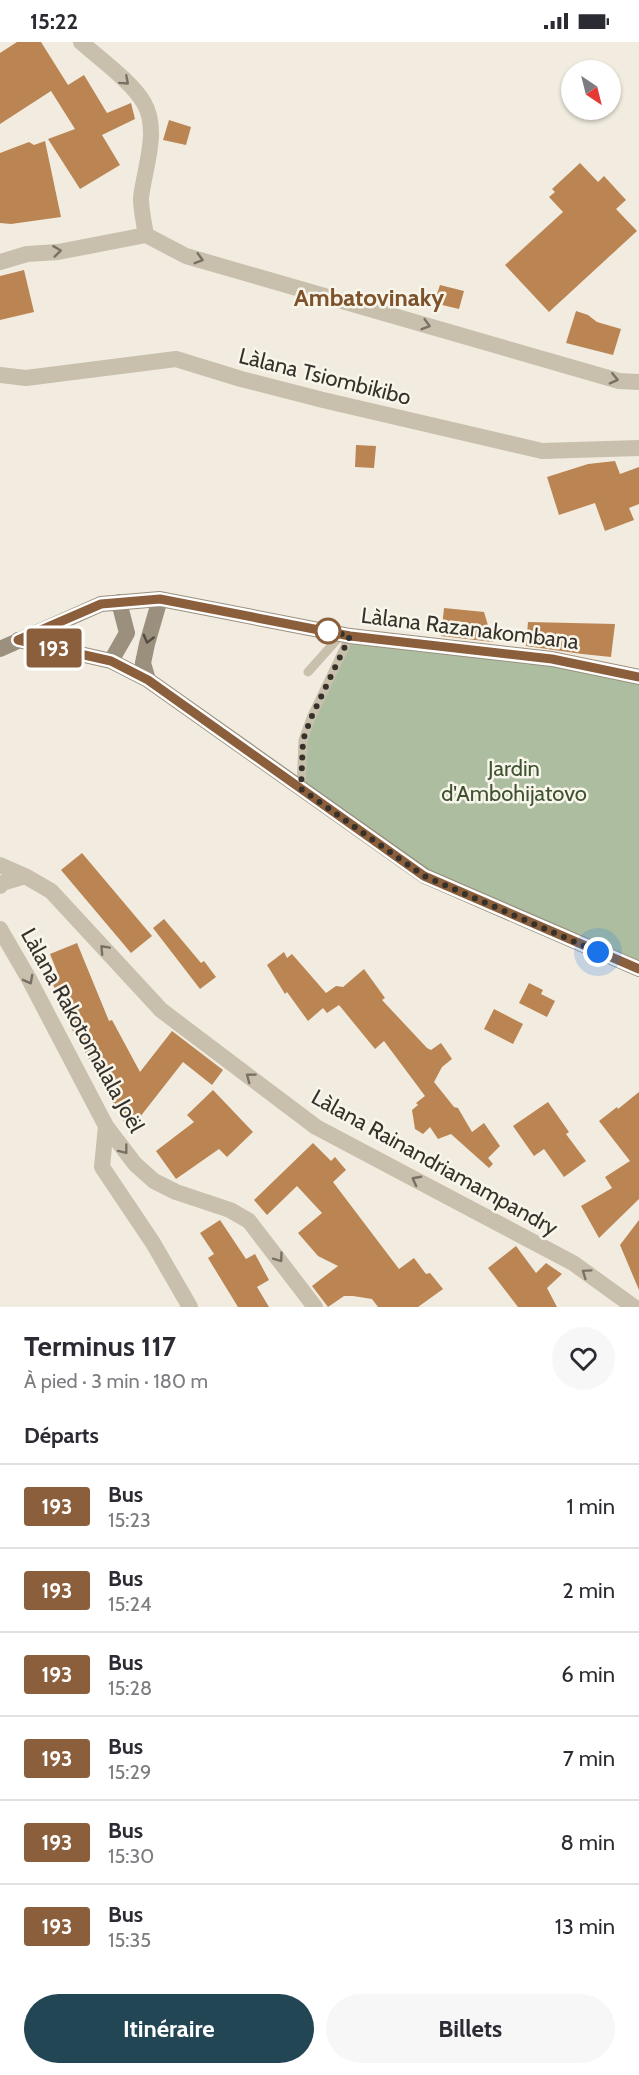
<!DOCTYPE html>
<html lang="fr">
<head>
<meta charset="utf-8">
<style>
	body { margin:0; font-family:Cabin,sans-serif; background:#f7f7f7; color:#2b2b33; height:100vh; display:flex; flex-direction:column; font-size:22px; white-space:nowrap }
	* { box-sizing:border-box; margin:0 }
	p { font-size:20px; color:#7c7c81 }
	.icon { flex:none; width:33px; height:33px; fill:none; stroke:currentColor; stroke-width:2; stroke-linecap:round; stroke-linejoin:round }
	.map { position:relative; height:1265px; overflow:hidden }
	.drawer { display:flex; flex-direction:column; background:#fff; flex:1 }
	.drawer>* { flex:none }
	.badge { padding:0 12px; border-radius:4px; font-size:21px; line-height:39px }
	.needle { width:39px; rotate:145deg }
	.fabs { position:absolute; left:561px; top:18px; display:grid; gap:12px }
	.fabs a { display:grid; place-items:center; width:60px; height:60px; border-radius:50%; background:#fff; box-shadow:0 2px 4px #0004; font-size:30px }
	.you { position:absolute; width:30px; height:30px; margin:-15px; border:4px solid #fff; border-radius:50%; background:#1a73e8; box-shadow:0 0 0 9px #1a73e833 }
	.map>.badge { position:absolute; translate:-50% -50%; box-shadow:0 0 0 3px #fff }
	h2 { padding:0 24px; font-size:22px; line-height:54px }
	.round { display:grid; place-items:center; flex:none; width:63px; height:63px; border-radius:32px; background:#f7f7f7 }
	.summary { display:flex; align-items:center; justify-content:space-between; height:102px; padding:0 24px }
	h1 { font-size:28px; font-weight:800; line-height:45px }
	.cta { display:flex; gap:12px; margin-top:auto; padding:12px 24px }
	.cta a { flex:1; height:69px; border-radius:36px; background:#234654; color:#fff; font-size:24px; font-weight:800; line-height:69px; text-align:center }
	.cta a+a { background:#f7f7f7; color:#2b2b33 }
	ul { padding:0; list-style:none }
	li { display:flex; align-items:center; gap:18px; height:84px; padding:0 24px; border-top:2px solid #e1e1e2 }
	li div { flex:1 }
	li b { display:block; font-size:22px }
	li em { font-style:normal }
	li .badge { min-width:66px; font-weight:700; text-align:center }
	.status { display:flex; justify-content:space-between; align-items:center; height:42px; padding:0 30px; background:#fff; direction:ltr }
	.status svg { height:16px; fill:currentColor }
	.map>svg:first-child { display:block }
	.green { fill:#adbea0 }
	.building { fill:#ba8553 }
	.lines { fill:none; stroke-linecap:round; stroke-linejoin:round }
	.service { stroke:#c8bfac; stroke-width:9 }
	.minor { stroke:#c8bfac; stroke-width:16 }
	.tertiary { stroke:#c8bfac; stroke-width:16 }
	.secondary { stroke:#9b8f7d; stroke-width:16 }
	.oneway { stroke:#787164 }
	.oneway2 { stroke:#544d43 }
	.line-casing { stroke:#fff; stroke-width:14 }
	.line { stroke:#8b5e3c; stroke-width:9 }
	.walk { stroke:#36312a; stroke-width:6; stroke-dasharray:0 10.8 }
	.stop-dot { fill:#fff; stroke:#8b5e3c; stroke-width:3 }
	.labels { text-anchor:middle; stroke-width:5; stroke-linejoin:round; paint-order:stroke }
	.street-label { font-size:22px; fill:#36312a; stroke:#f8f5eb }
	.park-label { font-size:22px; fill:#3e5230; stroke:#f8f5eb }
	.neighbourhood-label { font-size:24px; font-weight:bold; fill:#7e522b; stroke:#f8f5eb }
</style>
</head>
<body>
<div class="status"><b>15:22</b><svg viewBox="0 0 49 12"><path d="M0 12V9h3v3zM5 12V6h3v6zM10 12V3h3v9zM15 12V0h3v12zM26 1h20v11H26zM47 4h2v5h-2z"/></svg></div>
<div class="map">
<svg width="639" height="1265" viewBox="0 0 639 1265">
	<rect width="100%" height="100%" fill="#f1ecdf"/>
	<!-- green -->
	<path class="green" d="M350,594L639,635V927L439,841L301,747L302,719L311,676Z"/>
	<!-- building -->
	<path class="building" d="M17,0H41L68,43L84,33L107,71L131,61L135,77L102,93L120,123L80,147L48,97L75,87L51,49L0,82V11Z
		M169,78L191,85L186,103L163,98Z
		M45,99L61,175L11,182L0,181V111L29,100L34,103Z
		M580,121L598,140L604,134L626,158L616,167L637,189L549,270L505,223L563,170L549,155L555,150L552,147Z
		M24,228L34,270L0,278V234Z
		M440,243L464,249L459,267L434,261Z
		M576,269L588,273L597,280L621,287L613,313L566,301Z
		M356,403L376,404L374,426L355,425Z
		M615,419L620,432L639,425V462L629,466L634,478L605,489L595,461L559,473L547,435L588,422Z
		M444,566L484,570L493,600L441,594Z
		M528,580L615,582L611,615L582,612L526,604Z
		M82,811L152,894L131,911L61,828Z
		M164,877L201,921L204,919L216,935L200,947L153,886Z
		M77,901L109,979L112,978L140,1030L172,989L223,1028L212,1043L183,1020L129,1089L70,984L50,935L58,932L50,912Z
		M284,910L287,916L292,912L326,951L336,944L343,945L364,927L385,956L382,958L427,1006L431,1008L441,1001L452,1017L442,1025L434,1040L454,1065L458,1066L472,1090L484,1081L500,1104L488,1116L493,1122L489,1126L451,1092L438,1097L430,1085L423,1092L415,1087L412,1068L418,1063L416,1061L425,1054L384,999L375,1007L339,963L327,971L323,966L308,979L287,950L285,952L267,923Z
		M529,941L543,948L541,952L555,959L547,975L519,961Z
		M494,967L523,982L513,1002L484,987Z
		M213,1048L253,1090L227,1115L219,1107L176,1137L156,1109L194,1080L187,1073Z
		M639,1050V1157L599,1196L581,1164L612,1146L605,1135L630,1119L599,1079L617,1065L618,1067Z
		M548,1060L569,1090L566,1092L586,1119L564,1135L544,1107L534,1114L513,1084Z
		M313,1101L331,1119L335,1115L346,1128L333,1140L399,1227L414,1216L426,1232L430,1231L443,1247L418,1265H378L372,1257L353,1254H344L328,1265L312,1244L338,1224L318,1214L298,1191L322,1171L297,1144L267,1173L254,1158Z
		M220,1178L246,1217L255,1212L269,1238L257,1245L269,1265H238L208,1216L214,1212L200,1191Z
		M639,1178V1248L620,1203Z
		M516,1204L536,1231L546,1221L562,1232L547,1246L557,1265H518L488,1226Z"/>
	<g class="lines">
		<!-- service -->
		<path class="service" d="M308,630L342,592
			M301,746L303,698L311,676L350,594"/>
		<!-- minor -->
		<path class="minor" d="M81,0C100,17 132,40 144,61C160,89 144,127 141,156C141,168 144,181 146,193
			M146,193L186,214L619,339L639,340
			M0,220L27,212L58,210L146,193
			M0,823L25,834L51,849L161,968L316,1085L573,1221L634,1265
			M0,844L2,841L25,834
			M0,887L29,937L106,1084L135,1122L154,1139L176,1150L230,1168L249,1179L315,1265
			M106,1084L102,1125L153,1201L190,1265"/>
		<!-- tertiary -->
		<path class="tertiary" d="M0,333L26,336L176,317L241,337L323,358L542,409L639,406"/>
		<!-- secondary -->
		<path class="secondary" d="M18,598L111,619L148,638L425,834L639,927
			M0,607L101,562L160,557L350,594L552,617L639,635
			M111,619L127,591L119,560
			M148,638L143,621L147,602L160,557"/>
	</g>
	<!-- one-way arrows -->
	<defs><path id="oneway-chevron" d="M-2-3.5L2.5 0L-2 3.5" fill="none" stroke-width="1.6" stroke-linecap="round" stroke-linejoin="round" transform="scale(1.5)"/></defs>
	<g class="oneway">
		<use href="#oneway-chevron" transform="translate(125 39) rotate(42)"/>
		<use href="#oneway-chevron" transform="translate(57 209) rotate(-7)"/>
		<use href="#oneway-chevron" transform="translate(199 217) rotate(16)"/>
		<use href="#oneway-chevron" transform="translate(426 283) rotate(16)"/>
		<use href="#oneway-chevron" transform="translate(614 337) rotate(13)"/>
		<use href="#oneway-chevron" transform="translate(104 907) rotate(-133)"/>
		<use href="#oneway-chevron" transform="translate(29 938) rotate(62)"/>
		<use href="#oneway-chevron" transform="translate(250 1035) rotate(-143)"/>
		<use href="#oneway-chevron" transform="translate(124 1108) rotate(52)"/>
		<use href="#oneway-chevron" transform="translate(416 1138) rotate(-152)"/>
		<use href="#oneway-chevron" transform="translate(279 1216) rotate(54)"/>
		<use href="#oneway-chevron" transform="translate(586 1231) rotate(-145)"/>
	</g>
	<use class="oneway2" href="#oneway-chevron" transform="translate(148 597) rotate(105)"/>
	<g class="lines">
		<!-- line casing -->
		<g class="line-casing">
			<path id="line" d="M639,635L552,617L350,594L160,557L101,562L18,598L111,619L148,638L424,834L639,927"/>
		</g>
		<!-- line -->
		<use href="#line" class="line"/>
		<!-- walk -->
		<path class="walk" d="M328,589L319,587L350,594L311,676L303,698L301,747L424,834L598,910"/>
	</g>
	<!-- markers -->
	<circle class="stop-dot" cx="328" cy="589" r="12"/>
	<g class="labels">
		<!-- street labels -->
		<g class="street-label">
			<text transform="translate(325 334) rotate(14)" y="8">Làlana Tsiombikibo</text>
			<text transform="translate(470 586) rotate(7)" y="8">Làlana Razanakombana</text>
			<text transform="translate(83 988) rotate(61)" y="8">Làlana Rakotomalala Joël</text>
			<text transform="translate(435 1120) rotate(29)" y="8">Làlana Rainandriamampandry</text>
		</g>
		<!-- park labels -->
		<g class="park-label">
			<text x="514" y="734">Jardin<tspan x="514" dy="25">d'Ambohijatovo</tspan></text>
		</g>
		<!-- neighbourhood labels -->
		<g class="neighbourhood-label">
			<text x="369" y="264">Ambatovinaky</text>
		</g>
	</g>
</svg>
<div class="fabs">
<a><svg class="needle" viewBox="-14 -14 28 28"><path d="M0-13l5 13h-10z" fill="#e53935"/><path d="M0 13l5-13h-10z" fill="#7c7c81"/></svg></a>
</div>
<div class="you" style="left:598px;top:910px"></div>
<b class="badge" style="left:54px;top:606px;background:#8b5e3c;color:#fff">193</b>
</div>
<section class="drawer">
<div class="summary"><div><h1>Terminus 117</h1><p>À pied · 3 min · 180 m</p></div><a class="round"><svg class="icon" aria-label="heart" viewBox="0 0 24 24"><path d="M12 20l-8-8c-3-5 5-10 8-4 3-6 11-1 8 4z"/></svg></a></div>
<h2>Départs</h2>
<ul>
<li><span class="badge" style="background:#8b5e3c;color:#fff">193</span><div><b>Bus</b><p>15:23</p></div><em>1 min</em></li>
<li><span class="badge" style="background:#8b5e3c;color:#fff">193</span><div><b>Bus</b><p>15:24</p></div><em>2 min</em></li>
<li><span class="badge" style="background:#8b5e3c;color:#fff">193</span><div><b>Bus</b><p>15:28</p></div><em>6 min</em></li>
<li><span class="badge" style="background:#8b5e3c;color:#fff">193</span><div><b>Bus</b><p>15:29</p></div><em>7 min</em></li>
<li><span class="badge" style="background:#8b5e3c;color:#fff">193</span><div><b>Bus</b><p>15:30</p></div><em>8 min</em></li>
<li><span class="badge" style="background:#8b5e3c;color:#fff">193</span><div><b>Bus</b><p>15:35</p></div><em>13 min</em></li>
</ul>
<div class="cta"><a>Itinéraire</a><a>Billets</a></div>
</section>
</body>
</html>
